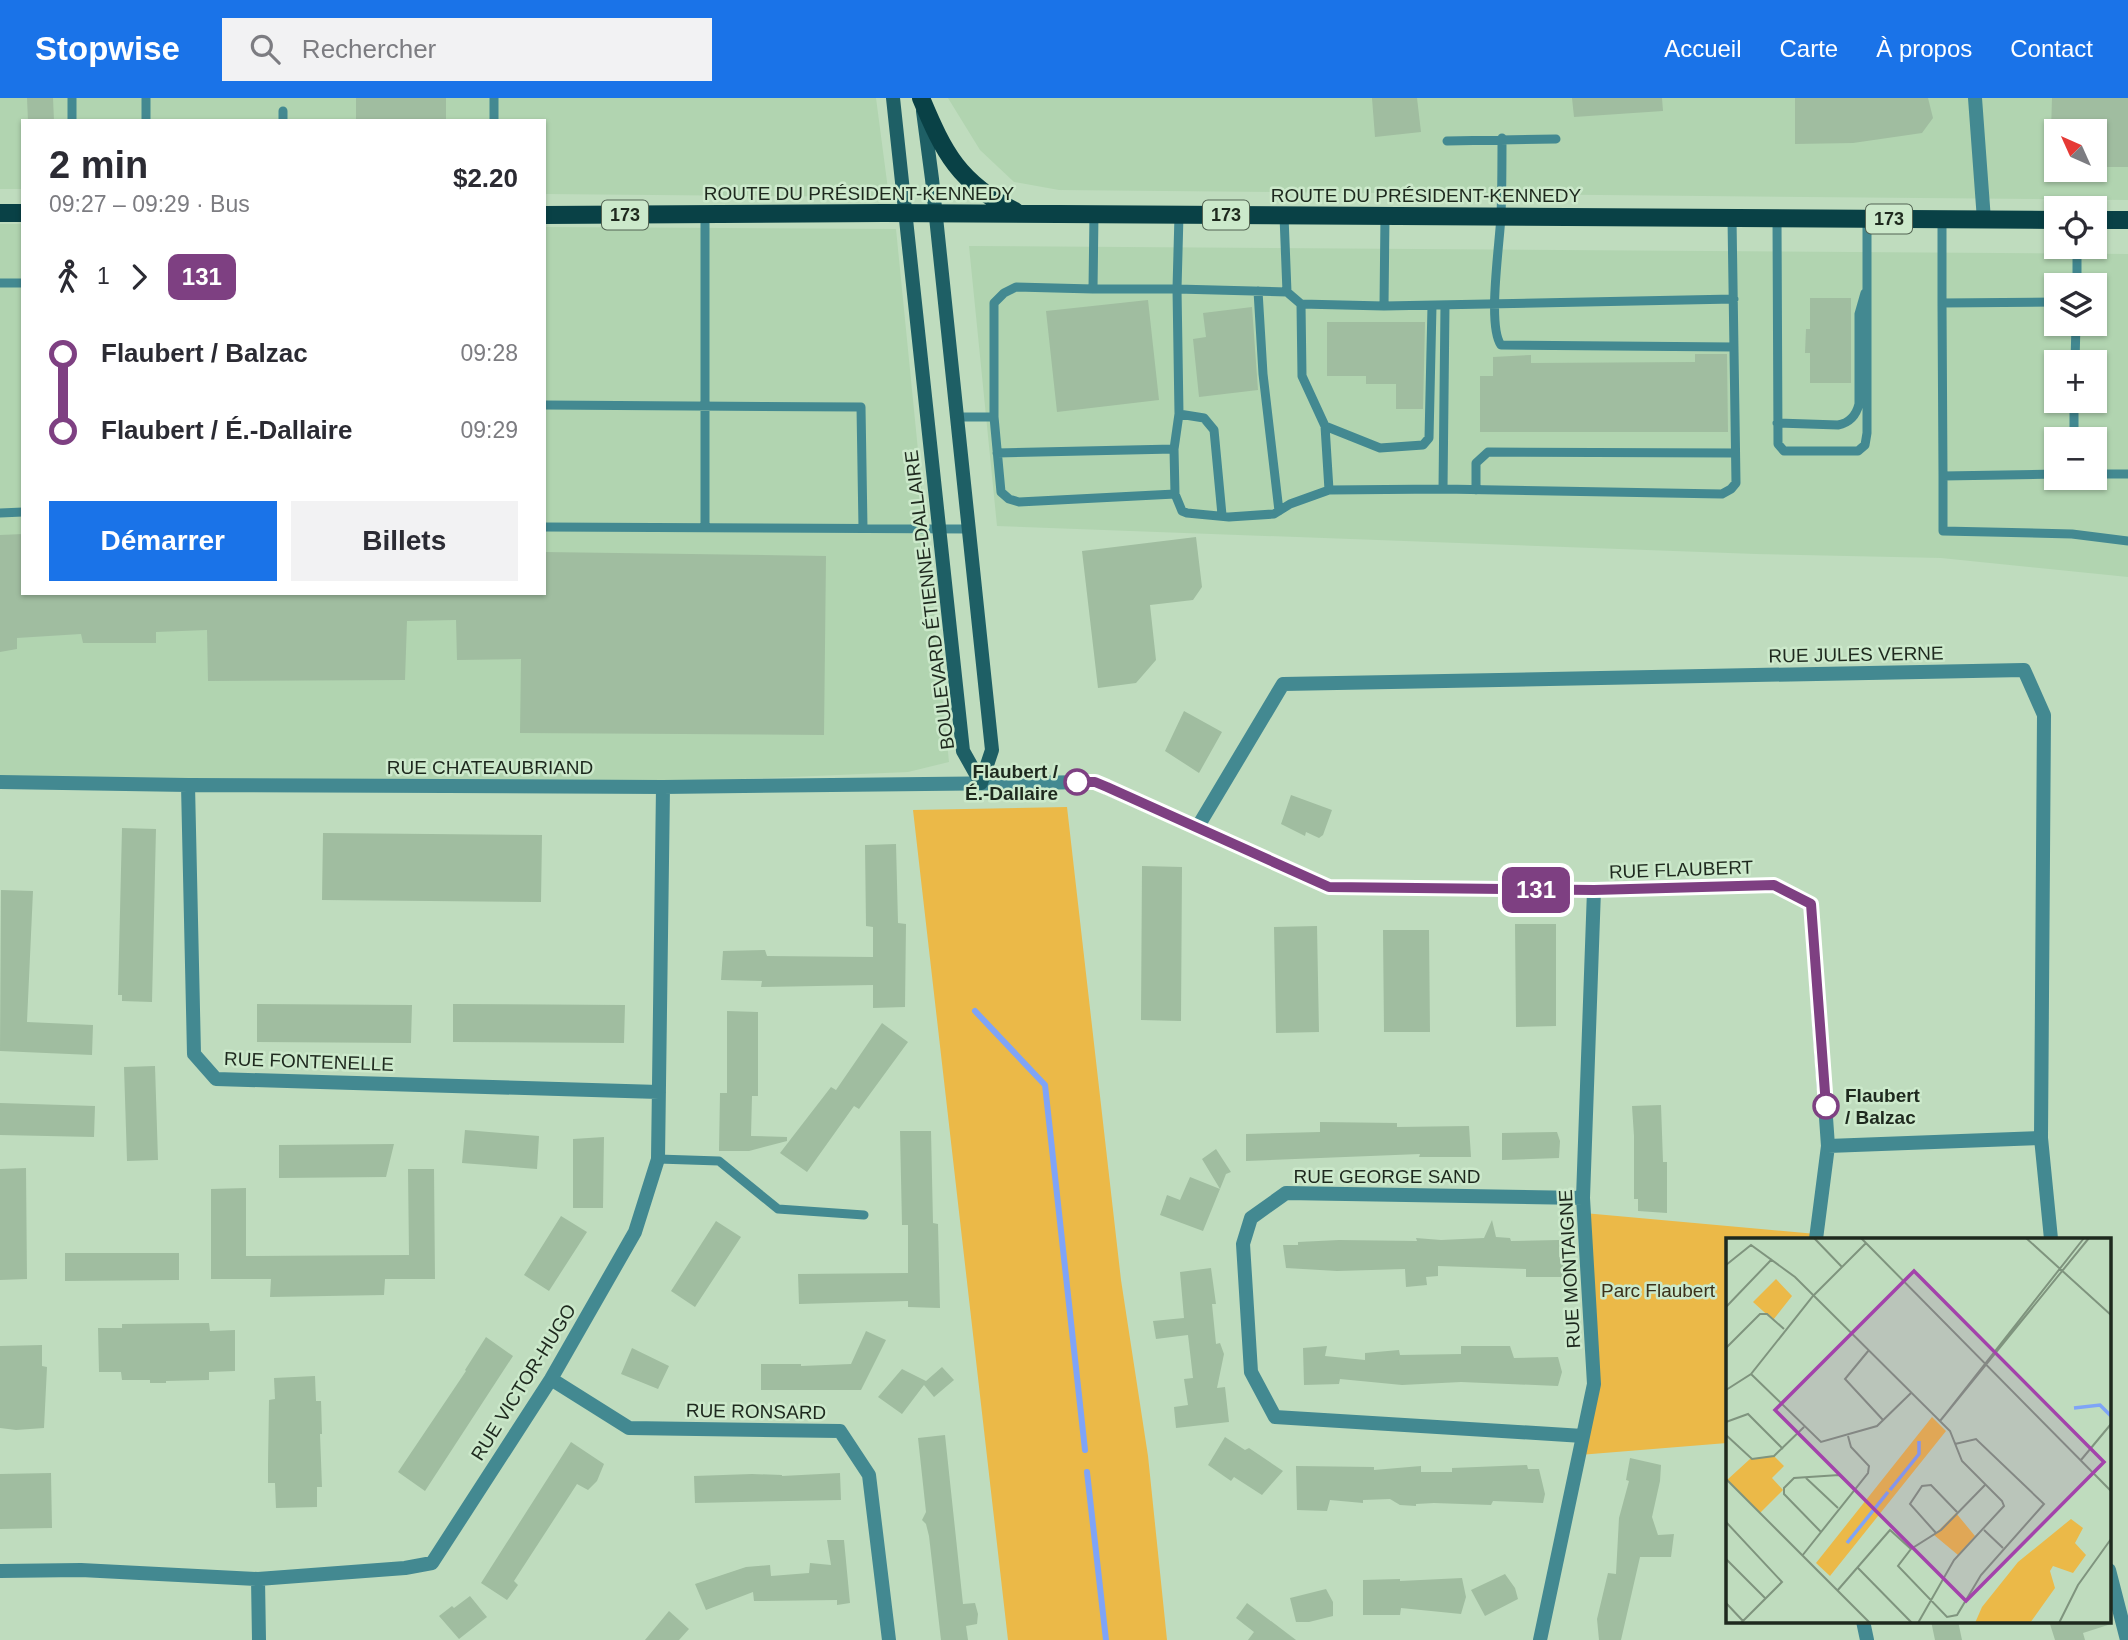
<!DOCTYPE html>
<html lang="fr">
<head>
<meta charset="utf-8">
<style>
	body { margin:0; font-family:Helvetica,sans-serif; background:#f2f2f3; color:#2b2b33; height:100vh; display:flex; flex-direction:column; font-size:26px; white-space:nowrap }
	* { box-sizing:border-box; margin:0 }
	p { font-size:23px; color:#7c7c81 }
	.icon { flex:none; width:38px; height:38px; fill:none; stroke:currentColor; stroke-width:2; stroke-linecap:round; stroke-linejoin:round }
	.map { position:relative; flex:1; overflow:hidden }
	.sheet { position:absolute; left:21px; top:21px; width:525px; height:476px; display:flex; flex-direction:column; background:#fff; border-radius:0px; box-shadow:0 2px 5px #0004 }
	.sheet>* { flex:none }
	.badge { padding:0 14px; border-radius:10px; font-size:24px; line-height:46px }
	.needle { width:46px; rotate:315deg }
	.tools { position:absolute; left:2044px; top:21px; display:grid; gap:14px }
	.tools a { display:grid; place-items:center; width:63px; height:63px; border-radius:0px; background:#fff; box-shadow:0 2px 5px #0004; font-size:35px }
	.map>.badge { position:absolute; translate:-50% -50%; box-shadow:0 0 0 4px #fff }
	.legs { display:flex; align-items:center; gap:10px; height:77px; padding:0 28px; font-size:23px }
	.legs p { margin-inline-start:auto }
	.head { display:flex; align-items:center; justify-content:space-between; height:119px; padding:0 28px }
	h1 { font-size:38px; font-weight:700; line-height:52px }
	.cta { display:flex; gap:14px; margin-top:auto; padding:14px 28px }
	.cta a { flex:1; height:80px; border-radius:0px; background:#1a73e8; color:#fff; font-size:28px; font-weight:700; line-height:80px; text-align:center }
	.cta a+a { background:#f2f2f3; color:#2b2b33 }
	ul { padding:0 28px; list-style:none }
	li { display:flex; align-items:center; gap:24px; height:77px; font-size:26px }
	li i { display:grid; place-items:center; width:10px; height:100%; margin:0 9px; background:currentColor }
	li i::after { content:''; width:18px; height:18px; margin:-9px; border:5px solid; border-radius:50%; background:#fff }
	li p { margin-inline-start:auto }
	li:first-child i { background:linear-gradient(#0000 50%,currentColor 0) }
	li:last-child i { background:linear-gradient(currentColor 50%,#0000 0) }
	header { display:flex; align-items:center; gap:42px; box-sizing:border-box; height:98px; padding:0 35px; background:#1a73e8; color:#fff }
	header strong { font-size:33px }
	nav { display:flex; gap:38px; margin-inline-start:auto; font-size:24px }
	.search { width:490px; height:63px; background:#f2f2f3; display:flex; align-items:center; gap:18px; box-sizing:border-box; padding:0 24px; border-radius:0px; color:#7c7c81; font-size:26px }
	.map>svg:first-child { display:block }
	.built { fill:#b1d4b0; fill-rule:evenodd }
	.green { fill:#ebb948 }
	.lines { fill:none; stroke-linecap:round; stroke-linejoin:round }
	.stream { stroke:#7fa4f7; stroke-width:6 }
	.building { fill:#a0bda0 }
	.lane { stroke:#438991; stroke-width:9 }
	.street { stroke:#438991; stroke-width:14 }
	.secondary { stroke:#1e5f65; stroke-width:14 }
	.primary { stroke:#094146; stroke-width:18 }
	.line-1-casing { stroke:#fff; stroke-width:16 }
	.line-1 { stroke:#7e4082; stroke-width:10 }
	.stop-1-dot { fill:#fff; stroke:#7e4082; stroke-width:3.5 }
	.labels { text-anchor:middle; stroke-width:5; stroke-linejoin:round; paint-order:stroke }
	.shield { fill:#cce9cb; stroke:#526352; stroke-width:2 }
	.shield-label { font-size:18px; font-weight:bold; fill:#1e291e }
	.street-label { font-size:19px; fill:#1e291e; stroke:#cce9cb }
	.stop-label { font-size:19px; font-weight:bold; fill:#1e291e; stroke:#cce9cb; text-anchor:end }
	.park-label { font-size:19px; fill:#3b311b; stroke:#cce9cb }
	.inset-river { fill:none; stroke:#7fa4f7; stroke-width:3.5 }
	.inset-road { fill:none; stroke:#7f947e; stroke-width:2 }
	.view { fill:#a343ab; fill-opacity:0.15; stroke:#a343ab; stroke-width:3.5 }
	.inset-edge { fill:none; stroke:#1e291e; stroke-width:3.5 }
</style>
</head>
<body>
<header>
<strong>Stopwise</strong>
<div class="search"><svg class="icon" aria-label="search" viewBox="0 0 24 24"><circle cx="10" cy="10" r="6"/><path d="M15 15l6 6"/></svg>Rechercher</div>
<nav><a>Accueil</a><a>Carte</a><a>À propos</a><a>Contact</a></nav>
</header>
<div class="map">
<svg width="2128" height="1542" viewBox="0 0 2128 1542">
	<rect width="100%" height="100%" fill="#bfdcbe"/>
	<!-- built -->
	<path class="built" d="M0,0H876L889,99L544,96V23H23V91H0Z
		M948,0H2128V102L1059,92L1014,84L980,52ZM2056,33H2095V72H2056Z
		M0,126H23V495H544V129L896,131L949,664L908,674L694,683L184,680L0,682Z
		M969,148L2128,156V479L1941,460L1756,456L997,428ZM2056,187H2095V226H2056ZM2056,264H2095V303H2056ZM2056,341H2095V380H2056Z"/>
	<!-- green -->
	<path class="green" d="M1067,709L1121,1182L1148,1358L1167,1542H1008L913,712Z
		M1584,1115L1816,1136V1141H1727V1345L1579,1357L1594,1286Z"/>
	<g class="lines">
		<!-- stream -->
		<path class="stream" d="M975,913L1045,987L1085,1352
			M1087,1374L1106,1542"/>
	</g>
	<!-- building -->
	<path class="building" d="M27,0H53L54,23H28Z
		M356,0H446V23H356Z
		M1372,0H1417L1421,34L1375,39Z
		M1572,0H1662L1663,13L1574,19Z
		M1795,0H1928L1933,20L1922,35L1853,45L1795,46Z
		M2052,0H2128V69H2095V33H2051Z
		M1810,200H1851V285H1810V255H1805L1806,231H1810Z
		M1148,202L1159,302L1057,314L1046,213Z
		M1252,209L1258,292L1199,299L1193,241L1206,239L1203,215Z
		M1327,224H1425L1423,311H1396V286H1366V278H1327Z
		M1695,256H1727L1728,334H1480V278H1493V259L1531,257V265L1695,264Z
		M23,436V495H544V454L826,458L824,637L520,635L521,561L457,562L456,522L407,523L405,582L208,583L207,532L156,534V545H83L81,536L17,540V551L0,554V437Z
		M1196,439L1202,489L1193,502L1150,507L1156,562L1136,585L1098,590L1082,453Z
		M1184,613L1222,634L1199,675L1165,653Z
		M1291,697L1332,712L1323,737L1319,740L1306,734L1305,738L1281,726Z
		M122,730L156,731L152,904L122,903V897H118Z
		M323,735L542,737L541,804L322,802Z
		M896,746L898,825L906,826L905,909L873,910V887L761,889L762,883L721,882L723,853L765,852L767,858L873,859V829L866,828L865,747Z
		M1142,768L1182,769L1181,923L1141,922Z
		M1,792L33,793L27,924L93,927L92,957L0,953Z
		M1515,826H1556V928L1516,929Z
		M1317,828L1319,934L1276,935L1274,829Z
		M1383,832H1429L1430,934H1384Z
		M257,906L412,907L411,945L257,944Z
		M453,906L625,907L624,945L453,944Z
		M727,913L758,914V998H752L751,1038L787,1039V1043L749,1053H719L720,995H727Z
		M882,925L908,944L859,1011L854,1008L807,1074L780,1055L831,989L836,992Z
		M155,968L158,1062L127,1063L124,969Z
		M0,1005L95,1008L94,1039L0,1037Z
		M1661,1007L1663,1064H1667V1115L1638,1113V1101H1634V1038L1632,1008Z
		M1320,1024L1397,1025V1029L1469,1028L1471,1059H1419L1420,1056L1246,1063V1036L1320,1034Z
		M465,1032L539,1038L537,1071L462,1065Z
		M900,1033H931L933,1125L938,1126L940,1210L908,1209V1203L799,1206L798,1176L908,1175V1127H902Z
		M1557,1034L1560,1043L1559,1060L1502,1062V1035Z
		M604,1039L603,1110H573V1041Z
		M394,1046L386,1079L279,1080V1047Z
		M1216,1051L1231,1074L1226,1076L1220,1091L1202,1061Z
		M26,1070L27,1181L0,1182V1071Z
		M408,1071H434L435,1181H385L384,1197L270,1199L271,1181H211V1091L246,1090V1158L409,1157Z
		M1190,1079L1220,1091L1203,1133L1160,1117L1167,1097L1180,1102Z
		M561,1118L587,1134L549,1193L524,1177Z
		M1492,1122L1496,1139L1510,1140L1511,1143L1559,1142V1159L1563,1160V1179H1526V1171L1438,1168V1178L1426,1179L1427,1187L1406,1189L1405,1171L1337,1173L1286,1170L1283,1147H1298V1144L1339,1142L1417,1143L1416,1140L1441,1142L1484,1140Z
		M716,1123L741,1139L695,1209L671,1193Z
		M65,1155H179V1182L65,1183Z
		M1211,1170L1216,1206H1212L1216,1246L1220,1245L1224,1256L1217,1290L1225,1289L1229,1324L1176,1330L1174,1309L1188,1307L1184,1281L1193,1280L1188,1237L1156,1241L1153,1223L1184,1220L1180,1174Z
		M209,1225L210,1233L235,1232V1273L209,1274V1282L166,1283V1285H150V1282H122L121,1274H99L98,1230H122V1226Z
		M866,1233L886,1242L861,1292H761V1266H801V1268L851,1266Z
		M486,1239L513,1258L425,1393L398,1374L466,1273L465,1272Z
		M42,1247V1268L47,1269L44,1330L16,1332L0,1330V1248Z
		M1327,1248L1325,1258L1365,1262V1255L1399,1252L1400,1257L1461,1256V1248H1510L1514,1260L1558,1259L1562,1274L1558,1288L1461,1284L1402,1287L1340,1281L1339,1286L1304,1287L1303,1250Z
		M632,1250L669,1268L658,1291L621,1276Z
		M942,1269L954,1282L934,1299L924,1287L902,1316L878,1299L902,1271L926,1283Z
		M315,1278L316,1303H321L322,1336H320L322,1389H317V1409L276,1410L275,1385H268V1367L269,1302L275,1301L274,1280Z
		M945,1337L963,1506L975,1505L978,1516L977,1526L966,1528L968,1542H941L929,1438L926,1426L922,1422L926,1414L918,1340Z
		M1225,1339L1245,1352L1249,1350L1283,1373L1262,1397L1234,1379L1231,1383L1208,1367Z
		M571,1344L604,1366L597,1383L588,1392L577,1386L514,1483L518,1487L507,1502L481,1485Z
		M1630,1360L1661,1367L1660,1383L1652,1419L1658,1437L1674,1436L1671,1459H1640L1621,1542H1599L1597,1521L1608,1475L1616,1476L1619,1420L1629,1383L1626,1382Z
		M1527,1367L1528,1371H1539L1545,1396L1543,1405L1493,1403L1491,1407L1434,1405L1416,1406V1408L1400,1407L1390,1401L1363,1402V1405L1330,1402L1327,1413L1297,1412L1296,1368L1374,1369V1372L1421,1368V1374H1452V1370Z
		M51,1375L52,1430L0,1431V1376Z
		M840,1375L841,1402L695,1405L694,1378L752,1376L782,1377V1378Z
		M827,1442H844L850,1505L837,1507V1502L754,1503L753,1494L706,1512L695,1486L746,1469L770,1467L771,1478L809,1475L810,1465L831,1467Z
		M1505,1476L1515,1490L1518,1501L1485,1518L1471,1492Z
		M1462,1480L1466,1499L1461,1516L1401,1510L1400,1517H1363V1482L1400,1481V1483Z
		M1326,1491L1333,1504V1518L1309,1524H1296L1290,1500Z
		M470,1498L487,1519L459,1541L439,1518L452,1508L454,1510Z
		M1247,1505L1296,1542H1248L1254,1534L1236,1520Z
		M669,1513L689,1531L679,1542H645Z
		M1931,1523H1958L1962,1542H1935Z
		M2049,1523H2111V1526L2083,1535L2085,1542H2055Z"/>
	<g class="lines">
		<!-- lane -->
		<path class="lane" d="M494,0V23
			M72,23V0
			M146,23V0
			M283,23V13
			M1502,40C1502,66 1502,91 1501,117C1500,144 1487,228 1501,247L1734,249
			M1447,43L1556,41
			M1777,121L1778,346L1784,353H1858L1865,347L1867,335V121
			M1942,122V205
			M0,185H23
			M2077,187V149
			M1093,191H1177L1179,117
			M1258,193L1263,276L1279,413
			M1287,194L1301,206L1384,208L1734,201
			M2056,204L1942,205L1943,378L2056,376
			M1301,206L1302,278L1325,328L1380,350L1423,347L1429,340L1432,208
			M1445,207L1443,391L1722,396L1731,391L1736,385L1732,120
			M1384,208L1385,118
			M2075,264L2076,226
			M544,307L861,309L863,430
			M1179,316L1204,320L1214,332L1222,417
			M957,319H994L1001,394L1009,401L1019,404L1175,396L1182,413L1187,415L1229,419L1274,416L1290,406L1329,392
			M994,319V205L1004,195L1016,189L1093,191L1094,116
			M1777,325L1838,327C1849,325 1856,318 1859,306V216L1865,195
			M1325,328L1329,392L1443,391
			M2074,341V303
			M1174,351L1179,316L1177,191L1287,194L1284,118
			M997,355L1174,351L1175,396
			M2095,376H2128
			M1943,378V433L2072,436L2128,443
			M1476,392V365L1488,354L1735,355
			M0,415L23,414
			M544,429L969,431
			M705,429V116
			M658,1061L719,1063L778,1111L864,1117"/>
		<!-- street -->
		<path class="street" d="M1975,0L1984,122
			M0,684L188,687L663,689L1095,684L1329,789L1594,792L1774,787L1811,806L1828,1048L1816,1141
			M188,687L194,956L216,981L659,994
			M1197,730L1283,586L2024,572L2044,617L2041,1040L2051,1141
			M1828,1048L2041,1040
			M1583,1100L1286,1095L1251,1120L1243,1146L1251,1274L1275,1319L1583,1338
			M551,1281L629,1330L840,1333L869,1377L889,1542
			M2109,1472L2127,1542
			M0,1473L81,1472L258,1481L405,1470L432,1465L551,1281L635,1134L658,1061L663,689
			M258,1481L259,1542
			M1863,1523L1867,1542
			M1540,1542L1594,1286L1583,1100L1594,792"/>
		<!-- secondary -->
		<path class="secondary" d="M893,0L963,653L981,685
			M923,13L932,81L992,652L981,685"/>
		<!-- primary -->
		<path class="primary" d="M921,0C944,55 959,85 1015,113
			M0,115H23
			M544,117L884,115L2056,122
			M2095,122H2128"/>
	</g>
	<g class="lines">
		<!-- line-1 casing -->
		<g class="line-1-casing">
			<path id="line-1" d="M1077,684H1095L1107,689L1329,789L1594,792L1774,787L1811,806L1826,1008"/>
		</g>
		<!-- line-1 -->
		<use href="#line-1" class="line-1"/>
	</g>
	<!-- markers -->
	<g class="stop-1-dot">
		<circle cx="1077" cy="684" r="12"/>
		<circle cx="1826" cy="1008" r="12"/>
	</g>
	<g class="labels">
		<!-- shield labels -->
		<g class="shield">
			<rect x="602" y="102.5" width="46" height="29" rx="5"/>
			<rect x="1203" y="102.5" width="46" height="29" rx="5"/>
			<rect x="1866" y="106.5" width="46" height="29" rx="5"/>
		</g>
		<g class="shield-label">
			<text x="625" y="123">173</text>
			<text x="1226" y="123">173</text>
			<text x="1889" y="127">173</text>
		</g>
		<!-- street labels -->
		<g class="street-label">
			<text x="859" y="102">ROUTE DU PRÉSIDENT-KENNEDY</text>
			<text x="1426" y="104">ROUTE DU PRÉSIDENT-KENNEDY</text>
			<text transform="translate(929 502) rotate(-97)" y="7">BOULEVARD ÉTIENNE-DALLAIRE</text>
			<text transform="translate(1856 556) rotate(-1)" y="7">RUE JULES VERNE</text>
			<text x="490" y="676">RUE CHATEAUBRIAND</text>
			<text transform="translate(1681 771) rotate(-2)" y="7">RUE FLAUBERT</text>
			<text transform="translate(309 963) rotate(2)" y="7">RUE FONTENELLE</text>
			<text x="1387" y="1085">RUE GEORGE SAND</text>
			<text transform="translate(1569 1171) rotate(-93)" y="7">RUE MONTAIGNE</text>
			<text transform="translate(523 1284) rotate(-58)" y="7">RUE VICTOR-HUGO</text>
			<text transform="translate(756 1313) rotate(1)" y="7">RUE RONSARD</text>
		</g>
		<!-- stop labels -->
		<g class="stop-label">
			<text x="1058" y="680">Flaubert /<tspan x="1058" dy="22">É.-Dallaire</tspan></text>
			<text x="1845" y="1004" text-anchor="start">Flaubert<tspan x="1845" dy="22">/ Balzac</tspan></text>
		</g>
		<!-- park labels -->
		<g class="park-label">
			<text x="1658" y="1199">Parc Flaubert</text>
		</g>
	</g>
	<!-- overview -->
	<g transform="translate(1726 1140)">
		<rect width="385" height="385" fill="#bfdcbe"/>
		<path d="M50,41L66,58L47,82L27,64ZM206,179L220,193L104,338L90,325ZM48,218L58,228L46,240L57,252L34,275L1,242L24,221ZM230,275L249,298L232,317L208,297ZM345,281L357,290L349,305L360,317L347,335L327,328L324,333L329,350L304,385H249L256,369L292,324Z" fill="#ebb948"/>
		<path class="inset-river" d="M348,170L374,167L385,178M164,252L193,216V203M121,305L162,254"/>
		<path class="inset-road" d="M88,0L116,29M135,0L385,253M300,0L385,77M0,27L25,7L69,39L224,193L236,223L276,263L278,268L228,322L192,385M0,69L46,21M0,110L34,76H41L58,91M143,112L119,141L157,182M25,136L95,204L151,188L185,155M0,152L25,136L87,58L140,5M214,183L363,0M214,183L358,0M0,184L22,176L57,211M0,197L26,221L48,218L78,189M229,206L250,201L318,266L255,337L231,377L221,379L172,328L185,311L215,292L259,247M355,222L385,186M80,240L112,270M0,241L144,385M0,284L56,344L15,385M258,292L277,310M95,294L58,256V250L68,240L113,237L129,251M210,295L184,266L196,248L205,247L231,274M76,318L142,235L143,228L125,209L122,198M0,321L39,360M132,330L186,385M111,353L164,292L185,311M0,365L17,383M333,385L352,347L385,301"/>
		<path class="view" d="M188,33L378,224L240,363L49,172Z"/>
		<rect width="385" height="385" class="inset-edge"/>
	</g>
</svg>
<div class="tools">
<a><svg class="needle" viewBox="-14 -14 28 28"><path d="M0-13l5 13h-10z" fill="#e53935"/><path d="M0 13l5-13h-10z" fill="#7c7c81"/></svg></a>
<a><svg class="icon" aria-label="locate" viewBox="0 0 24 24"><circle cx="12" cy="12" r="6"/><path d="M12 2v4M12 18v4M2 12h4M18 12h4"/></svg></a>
<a><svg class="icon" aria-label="layers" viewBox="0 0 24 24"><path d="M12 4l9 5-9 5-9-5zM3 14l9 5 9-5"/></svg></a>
<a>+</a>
<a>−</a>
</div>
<b class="badge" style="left:1536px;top:792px;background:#7e4082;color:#fff">131</b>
<section class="sheet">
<div class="head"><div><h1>2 min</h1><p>09:27 – 09:29 · Bus</p></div><b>$2.20</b></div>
<div class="legs"><svg class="icon" aria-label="walk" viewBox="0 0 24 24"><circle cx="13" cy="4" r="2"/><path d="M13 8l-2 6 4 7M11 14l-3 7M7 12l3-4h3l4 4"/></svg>1<svg class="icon" aria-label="forward" viewBox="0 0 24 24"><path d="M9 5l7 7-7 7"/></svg><b class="badge" style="background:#7e4082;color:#fff">131</b></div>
<ul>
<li><i style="color:#7e4082"></i><b>Flaubert / Balzac</b><p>09:28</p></li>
<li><i style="color:#7e4082"></i><b>Flaubert / É.-Dallaire</b><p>09:29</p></li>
</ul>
<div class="cta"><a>Démarrer</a><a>Billets</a></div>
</section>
</div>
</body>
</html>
